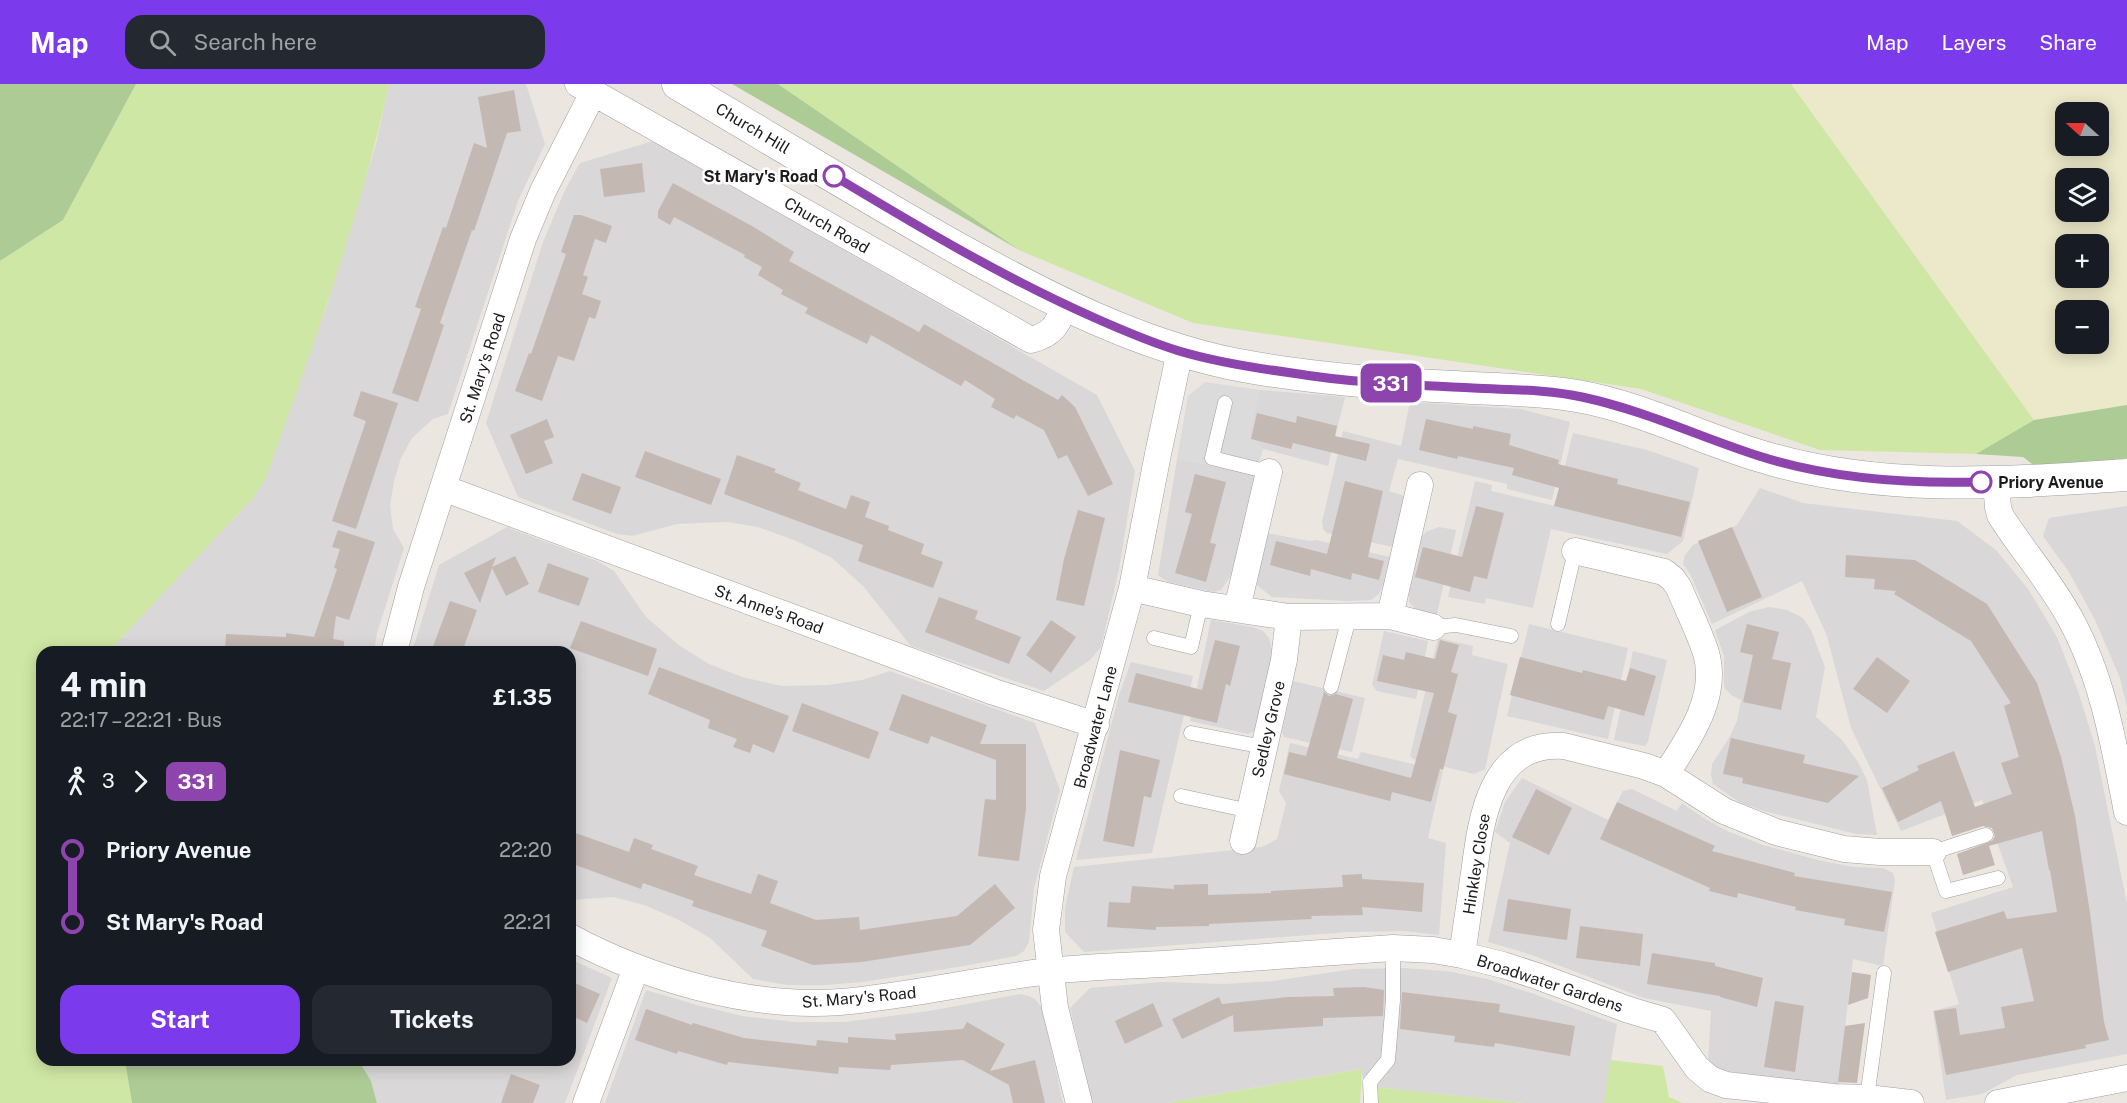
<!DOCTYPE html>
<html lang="en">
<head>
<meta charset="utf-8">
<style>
	body { margin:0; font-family:"Public Sans",sans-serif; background:#242831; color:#f1f3f6; height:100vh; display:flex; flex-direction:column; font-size:22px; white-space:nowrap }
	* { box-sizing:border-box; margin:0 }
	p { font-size:20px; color:#9ea1a6 }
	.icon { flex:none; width:33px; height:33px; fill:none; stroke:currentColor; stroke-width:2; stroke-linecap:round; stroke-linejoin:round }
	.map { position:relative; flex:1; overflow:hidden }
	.sheet { position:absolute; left:36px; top:562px; width:540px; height:420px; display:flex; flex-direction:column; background:#171b24; border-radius:18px; box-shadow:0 3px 15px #0003 }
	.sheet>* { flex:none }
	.badge { padding:0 12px; border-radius:9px; font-size:21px; line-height:39px }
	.needle { width:39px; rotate:291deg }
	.tools { position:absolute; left:2055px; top:18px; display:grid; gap:12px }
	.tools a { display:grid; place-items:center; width:54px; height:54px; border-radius:12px; background:#171b24; box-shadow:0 3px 15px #0003; font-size:30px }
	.map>.badge { position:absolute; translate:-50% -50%; box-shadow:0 0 0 3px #fff }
	.legs { display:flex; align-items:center; gap:9px; height:66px; padding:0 24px; font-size:20px }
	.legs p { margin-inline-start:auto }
	.overview { display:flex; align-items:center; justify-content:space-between; height:102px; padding:0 24px }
	h1 { font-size:33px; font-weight:700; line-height:45px }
	.button { display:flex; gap:12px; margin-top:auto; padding:12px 24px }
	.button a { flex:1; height:69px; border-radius:18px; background:#7c3aed; color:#fff; font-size:24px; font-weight:700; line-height:69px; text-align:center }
	.button a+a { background:#242831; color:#f1f3f6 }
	ul { padding:0 24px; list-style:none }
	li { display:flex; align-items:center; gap:21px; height:72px; font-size:22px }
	li i { display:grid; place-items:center; width:9px; height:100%; margin:0 8px; background:currentColor }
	li i::after { content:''; width:15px; height:15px; margin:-8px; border:4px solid; border-radius:50%; background:#171b24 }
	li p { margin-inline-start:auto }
	li:first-child i { background:linear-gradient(#0000 50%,currentColor 0) }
	li:last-child i { background:linear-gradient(currentColor 50%,#0000 0) }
	header { display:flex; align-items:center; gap:36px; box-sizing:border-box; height:84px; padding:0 30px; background:#7c3aed; color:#fff }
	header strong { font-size:28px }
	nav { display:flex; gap:33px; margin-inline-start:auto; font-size:21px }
	.search { width:420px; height:54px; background:#242831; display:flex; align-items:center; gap:15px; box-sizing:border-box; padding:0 21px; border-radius:18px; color:#9ea1a6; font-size:22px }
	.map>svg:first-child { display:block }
	.residential { fill:#d9d7d8 }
	.farmland { fill:#ece9ca; fill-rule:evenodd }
	.grass { fill:#cfe7a5 }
	.forest { fill:#adcb95 }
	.parking { fill:#dbdbdb }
	.building { fill:#c4b8b3 }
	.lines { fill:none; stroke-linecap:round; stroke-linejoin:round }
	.service-casing { stroke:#9f9f9f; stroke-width:15 }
	.minor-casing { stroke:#9f9f9f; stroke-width:27 }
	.tertiary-casing { stroke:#9f9f9f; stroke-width:33 }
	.service { stroke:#fff; stroke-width:14 }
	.minor { stroke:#fff; stroke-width:26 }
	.tertiary { stroke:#fff; stroke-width:32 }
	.line-1-casing { stroke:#fff; stroke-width:14 }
	.line-1 { stroke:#8e44ad; stroke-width:9 }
	.stop-1-dot { fill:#fff; stroke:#8e44ad; stroke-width:3 }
	.labels { text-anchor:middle; stroke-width:5; stroke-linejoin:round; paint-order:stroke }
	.street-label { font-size:16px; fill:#1b1b1b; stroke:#fff }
	.stop-label { font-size:16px; font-weight:bold; fill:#1b1b1b; stroke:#fff; text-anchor:end }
</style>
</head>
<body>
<header>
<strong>Map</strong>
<div class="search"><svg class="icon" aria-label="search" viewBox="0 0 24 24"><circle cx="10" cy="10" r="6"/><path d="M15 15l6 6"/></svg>Search here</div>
<nav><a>Map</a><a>Layers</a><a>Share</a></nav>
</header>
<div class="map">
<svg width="2127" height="1019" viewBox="0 0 2127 1019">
	<rect width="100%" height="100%" fill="#ece6e0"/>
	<!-- residential -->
	<path class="residential" d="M389,0H526L545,60L518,117L448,330L433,335L412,354L401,374L394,397L390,422L393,445L404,464L377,549L374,568H108L252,415L326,224L376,60Z
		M653,57L1097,311L1135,387L1119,485L1101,563L1090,576L1044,607L911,562L863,502L832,474L794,456L758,443L727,438L677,440L632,452L617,450L518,413L486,339L543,158L565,106L580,79Z
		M1260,306L1345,313L1328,382L1263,365L1249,351Z
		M1410,318L1521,325L1570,338L1552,416L1507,405V400L1398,375L1389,407L1404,412L1393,463L1327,449L1323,445L1322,438L1343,347L1401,362Z
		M1573,349L1647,366L1699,384L1683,457L1667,470L1551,445L1533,524L1486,514L1485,520L1448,513L1475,397L1492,401L1491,407L1555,422Z
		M1177,375L1255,390L1232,490L1221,506L1213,508L1168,498L1158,491Z
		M1760,404L1803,419L1957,437L1996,466L2028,505L2057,553L2078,607L2095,662L2107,722L2127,820V970L2017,991L1982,1010L1946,1016L1933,927L1959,920L1931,829L2013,803L1982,716L1901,747L1851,644L1827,552L1802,497L1712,540L1690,490L1683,480L1685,471L1693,461L1737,441Z
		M2127,422V623L2120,594L2095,536L2069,488L2043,452L2049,434Z
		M507,443L597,477L614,487L646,533L680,562L709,580L742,593L782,602L828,601L862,596L890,587L1035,639L1060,706L1034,804L1029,858L1024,867L1016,872L964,882L863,898L825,901H787L753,895L710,854L679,836L644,821L614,813L570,816V568H412L439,481Z
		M1439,443L1456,446L1436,534L1417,527L1409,518V495L1418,457L1426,448Z
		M1267,449L1309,457L1316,456L1390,473L1387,493L1379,510L1371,516L1347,517L1272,513L1257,501V493Z
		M1769,523L1787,526L1803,534L1811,546L1825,583L1816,633L1842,656L1858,678L1867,696L1877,751L1856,750L1764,727L1739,718L1713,700L1711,691L1712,680L1729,654L1737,637L1741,616L1731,611L1724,603V572L1715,546L1749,528Z
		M1211,536L1253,543L1263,547L1269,554L1273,569L1258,646L1248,650L1190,637Z
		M1529,540L1628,564L1608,655L1507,632Z
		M1384,547L1428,557L1416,615L1377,607L1372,601Z
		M1438,554L1473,562L1472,571L1508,580L1485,685L1474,690L1413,675L1410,672Z
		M1633,567L1667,576L1648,658L1645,662L1614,656Z
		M1131,578L1193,592L1152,769L1076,776L1119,611Z
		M1293,597L1365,614L1352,668L1284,653L1282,648Z
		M1290,659L1358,675L1361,668L1443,687L1428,754L1446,759L1439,851L1404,847L1349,848L1084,868L1065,848V824L1074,783L1262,763L1277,755L1286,719L1279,707Z
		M1522,694L1608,736L1623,707L1632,705L1677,727L1682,719L1702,733L1727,747L1763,761L1818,776L1853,783L1883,784L1893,789L1895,796L1883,882L1853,875L1838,1004L1712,985L1708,978L1711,927L1644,914L1529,870L1488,858L1510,759L1495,748L1505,718Z
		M570,875L612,894L565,1019H377L371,997L359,977L570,976Z
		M1403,884L1446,887L1487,895L1534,910L1617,940L1604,1019H1524L1365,1002L1361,985L1167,1019H1092L1070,924L1090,904L1162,898L1225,900L1273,897L1354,885Z
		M646,906L697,921L742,932L795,938H845L929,927L1021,910L1029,912L1036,916L1042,924L1063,1019H605Z"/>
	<!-- farmland -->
	<path class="farmland" d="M1791,0H2127V321L2034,336ZM2066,28H2098V62H2066ZM2066,94H2098V128H2066ZM2066,160H2098V194H2066ZM2066,226H2098V260H2066Z"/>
	<!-- grass -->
	<path class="grass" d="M136,0H389C360,135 312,264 266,394L252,415L108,568H42V976L125,977L132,1019H0V177L63,136Z
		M778,0H1791L2034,336L1976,370L1820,366L1641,305L1193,239L1021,167Z
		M1610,976L1663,982L1669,1013L1683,1019H1604Z
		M1362,985L1360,1019H1167Z
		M1365,1002L1524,1019H1364Z"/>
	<!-- forest -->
	<path class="forest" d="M0,0H136L63,136L0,177Z
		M732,0H778L1021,167Z
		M2127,321V374L2041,387L2023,373L1976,370L2034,336Z
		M125,977H359L371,997L377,1019H132Z"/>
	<!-- parking -->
	<path class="parking" d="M1205,298L1260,306L1249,351L1263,365L1255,390L1177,375L1188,312Z"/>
	<!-- building -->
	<path class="building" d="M514,6L521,47L507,49L474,147L472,146L440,239L444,241L418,318L392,309L421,225L415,223L443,143L446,144L474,59L487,64L478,13Z
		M642,79L645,108L604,113L600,85Z
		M673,99L752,142L794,168L789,177L919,248L924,240L1058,316L1062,311L1075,323L1113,400L1088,412L1067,371L1058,375L1044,346L1016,331L1014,335L991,323L995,315L965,296L961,302L871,251L867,260L805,229L808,224L781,210L783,206L758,191L762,183L744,173L745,171L674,133L670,141L658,134V127Z
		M574,131H581L612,142L606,159L595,155L583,191L588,193L582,210L601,217L595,235L589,233L574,277L558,272L542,317L515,307L529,269L531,270L566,170L561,168Z
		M361,307L398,319L356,445L332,437L366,337L353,332Z
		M1257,329L1296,339L1297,332L1337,342L1335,352L1370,360L1366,377L1293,359L1291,365L1251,355Z
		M547,335L554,353L544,357L553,379L526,390L510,351Z
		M1426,335L1473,345V342L1511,350L1509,361L1559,376L1558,380L1618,395L1617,400L1690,418L1681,453L1554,422L1559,404L1512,391L1514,384L1458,372L1457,375L1419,366Z
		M645,367L721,395L711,421L635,393Z
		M737,371L776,385L774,388L801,399L798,406L846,425L851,411L870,418L865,433L889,442L888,446L924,460L921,470L943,478L933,504L858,477L863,461L724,410Z
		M582,389L621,403L611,430L572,416Z
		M1195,390L1226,398L1210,459L1216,460L1206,498L1175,489L1192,430L1185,428Z
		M1345,397L1383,407L1368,473L1384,477L1379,496L1352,489L1351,496L1311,485L1310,492L1270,481L1276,457L1327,470Z
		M1476,422L1504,429L1487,495L1474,492L1470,508L1415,493L1423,463L1462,473Z
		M1078,426L1105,434L1084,522L1056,516L1064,475Z
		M1732,443L1762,513L1727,528L1698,457Z
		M338,446L375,458L349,536L336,532L333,555L344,557V568H225L226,550L286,553V549L314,553L337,485L334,484L340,465L332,463Z
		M1846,471L1915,476L1987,520L2037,599L2061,673L2075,732L2090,829L2104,938L2109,956L2085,961L2086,964L1946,991L1934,927L1956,924L1960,951L2005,944L2001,923L2034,917L2022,864L1948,888L1935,848L2004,827L2007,835L2057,828L2050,786H2049L2042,747L1989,762L1995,781L1963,791L1957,770L1992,757L1995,752L1992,744L1983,742L1952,752L1941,717L1898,738L1882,704L1919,686L1917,682L1954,667L1975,723L2012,710L2001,679L2019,673L2004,622L2011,619L1971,557L1894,510L1896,507L1874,505L1875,495L1845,493Z
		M515,472L529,500L506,512L492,484L480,519L464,489L496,473L492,483Z
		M548,479L589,494L579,522L538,508Z
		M939,513L978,527L975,535L1021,553L1009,580L925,548Z
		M450,517L477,526L462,568H431Z
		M1051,536L1076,553L1051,589L1026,571Z
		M581,537L657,565L648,592L570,564Z
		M1747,540L1779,548L1772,575L1791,579L1781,626L1743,618L1753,571L1740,568Z
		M1215,556L1240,562L1230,602L1226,600L1217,639L1128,618L1136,589L1202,606Z
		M1440,556L1459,561L1451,588L1458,590L1448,628L1457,631L1443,686L1440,685L1431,718L1392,708L1390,717L1284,690L1289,668L1306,672L1324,608L1329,612L1336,610L1353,615L1337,674L1411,694L1434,609L1377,597L1383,571L1404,576L1406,568L1435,575Z
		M1520,573L1582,589L1583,586L1626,597L1630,584L1656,592L1644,632L1608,622L1604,636L1510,611Z
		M1877,573L1910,597L1887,629L1853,605Z
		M659,583L789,632L774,669L753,660L750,669L733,663L737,655L708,644L710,636L648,610Z
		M902,610L987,641L980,660H1026V725L1019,777L978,772L985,715L996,716V676L931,652L928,660L889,646Z
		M802,619L879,648L869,675L792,647Z
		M1731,654L1805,671L1803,679L1859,692L1828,719L1742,699L1743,694L1723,690Z
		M1120,666L1160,676L1151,714L1144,712L1134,763L1103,757Z
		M1536,705L1572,724L1549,771L1512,753Z
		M1617,718L1715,762L1712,767L1795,789L1794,792L1892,808L1884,848L1844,841L1845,835L1795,826L1796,823L1738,809L1737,814L1709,807L1710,804L1600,755Z
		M570,747L629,768L634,754L653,761L651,765L698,782L694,791L751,810L758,790L778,797L770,819L816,836L859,833L860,846L957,832L995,800L1015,824L970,861L862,878L813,881L761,862L767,847L692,822L694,817L643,799L641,805L570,779Z
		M1362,790V795L1424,799L1422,828L1362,823L1363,831L1311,832L1312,835L1209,840V842L1156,843V846L1107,843L1109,818L1130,819L1132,802L1174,805V801L1208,800V811L1271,809V807L1343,803L1342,791Z
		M1508,815L1571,825L1567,856L1503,847Z
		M1580,842L1643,850L1640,882L1576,874Z
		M1652,869L1715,879V882L1763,894L1757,923L1720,913V912L1647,900Z
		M1852,888L1871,891L1868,914L1848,921Z
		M570,897L600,910L587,939L570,931Z
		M1364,903L1384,906L1383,932L1323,934V942L1234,948L1233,931L1182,955L1172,935L1219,913L1222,920L1288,913L1334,912L1333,904Z
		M1402,908L1500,920L1499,928L1575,942L1570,972L1495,959L1494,963L1454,958L1455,952L1400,945Z
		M1775,917L1804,922L1795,988L1764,983Z
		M1153,919L1163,942L1125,960L1115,937Z
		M646,925L692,941L693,939L744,954L816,962L817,956L848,959V953L896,956L895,950L963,945L967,938L1005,960L990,987L1035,976L1045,1019H1013L1009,1001L963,976L891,981L890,986L839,983L838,990L728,978L727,981L678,967L677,970L635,956Z
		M1865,939L1857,999L1838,998L1845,942Z
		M511,990L540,1001L533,1019H501Z"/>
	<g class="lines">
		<!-- service casing -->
		<g class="service-casing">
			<path id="service" d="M1225,319L1212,374L1269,388
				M1558,540L1575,467
				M1433,543L1456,541L1511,552
				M1154,554L1191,563L1201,520
				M1331,603L1349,534
				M1191,649L1264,663
				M1181,712L1250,727
				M1986,751L1933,768L1946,807L1998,794
				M1867,1014L1884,889
				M1371,1019L1370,998L1388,976L1393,916V864"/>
		</g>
		<!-- minor casing -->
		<g class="minor-casing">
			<path id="minor" d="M578,0L1031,256C1054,250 1057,240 1066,221
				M1996,398L1998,423L2000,431C2022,466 2050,497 2070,534C2103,594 2114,661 2127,728
				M443,404L994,608L1096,641
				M1575,467L1664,488L1673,495L1679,504C1688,526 1699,547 1706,569C1719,613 1688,656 1666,690
				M1132,504L1201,520L1289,533L1390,532L1433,543
				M1237,525L1269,388
				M1390,532L1420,401
				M394,568L411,503L523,155L543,107L593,9
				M1243,757L1284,576L1289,533
				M570,853C648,895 751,925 840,918C910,912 980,895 1050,887C1087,883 1125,882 1163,880C1240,874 1317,869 1393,864L1433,866L1462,871L1503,881L1537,892L1629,926L1663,936L1697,984L1710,995L1726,1001L1834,1013L1867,1014L1911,1019
				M1462,871C1466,843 1470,816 1474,789C1481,734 1491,657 1564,662L1644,682L1666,690L1724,727L1776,748L1844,765L1880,768H1933
				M586,1019L636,884
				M1079,1019L1055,924L1046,846L1053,792L1132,504L1158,370L1180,267
				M1998,1019L2127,994"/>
		</g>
		<!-- tertiary casing -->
		<g class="tertiary-casing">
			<path id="tertiary" d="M678,0C773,56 867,114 964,168C1049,215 1137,260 1233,280C1305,294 1381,300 1455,303C1496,306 1537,305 1577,312C1641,323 1699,354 1760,372C1879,409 2005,399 2127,391"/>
		</g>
		<!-- service -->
		<use href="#service" class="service"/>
		<!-- minor -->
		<use href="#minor" class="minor"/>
		<!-- tertiary -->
		<use href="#tertiary" class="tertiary"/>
	</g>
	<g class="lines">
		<!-- line-1 casing -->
		<g class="line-1-casing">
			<path id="line-1" d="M834,92C919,143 1004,194 1095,234C1122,246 1150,258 1179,267C1216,278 1254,284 1292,289C1352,299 1413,301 1473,304C1509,306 1546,305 1582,313C1643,326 1700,353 1759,372C1831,395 1907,400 1981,398"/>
		</g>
		<!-- line-1 -->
		<use href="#line-1" class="line-1"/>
	</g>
	<!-- markers -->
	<g class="stop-1-dot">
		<circle cx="834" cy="92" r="10"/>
		<circle cx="1981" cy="398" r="10"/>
	</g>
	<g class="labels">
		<!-- street labels -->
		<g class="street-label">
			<text transform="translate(753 44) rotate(31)" y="6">Church Hill</text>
			<text transform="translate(827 141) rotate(30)" y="6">Church Road</text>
			<text transform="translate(482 284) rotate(-72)" y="6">St. Mary's Road</text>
			<text transform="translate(769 525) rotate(20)" y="6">St. Anne's Road</text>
			<text transform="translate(1095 643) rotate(-75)" y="6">Broadwater Lane</text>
			<text transform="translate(1268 645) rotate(-77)" y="6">Sedley Grove</text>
			<text transform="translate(1476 780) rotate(-81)" y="6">Hinkley Close</text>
			<text transform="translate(1550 899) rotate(18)" y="6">Broadwater Gardens</text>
			<text transform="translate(859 913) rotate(-5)" y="6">St. Mary's Road</text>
		</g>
		<!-- stop labels -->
		<g class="stop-label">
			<text x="818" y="98">St Mary's Road</text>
			<text x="1998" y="404" text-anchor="start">Priory Avenue</text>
		</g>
	</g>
</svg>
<div class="tools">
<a><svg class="needle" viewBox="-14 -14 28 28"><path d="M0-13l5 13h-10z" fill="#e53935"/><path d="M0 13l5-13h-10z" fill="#9ea1a6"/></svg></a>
<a><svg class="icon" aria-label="layers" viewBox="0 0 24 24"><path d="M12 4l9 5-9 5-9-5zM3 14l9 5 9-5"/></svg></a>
<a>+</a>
<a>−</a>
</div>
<b class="badge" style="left:1391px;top:299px;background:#8e44ad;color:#fff">331</b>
<section class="sheet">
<div class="overview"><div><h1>4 min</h1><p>22:17 – 22:21 · Bus</p></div><b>£1.35</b></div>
<div class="legs"><svg class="icon" aria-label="walk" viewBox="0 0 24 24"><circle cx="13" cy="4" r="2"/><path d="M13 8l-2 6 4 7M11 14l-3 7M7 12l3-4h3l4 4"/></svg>3<svg class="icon" aria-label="forward" viewBox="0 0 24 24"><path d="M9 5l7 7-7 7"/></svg><b class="badge" style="background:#8e44ad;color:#fff">331</b></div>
<ul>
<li><i style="color:#8e44ad"></i><b>Priory Avenue</b><p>22:20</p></li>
<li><i style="color:#8e44ad"></i><b>St Mary's Road</b><p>22:21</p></li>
</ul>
<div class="button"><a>Start</a><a>Tickets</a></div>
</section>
</div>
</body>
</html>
